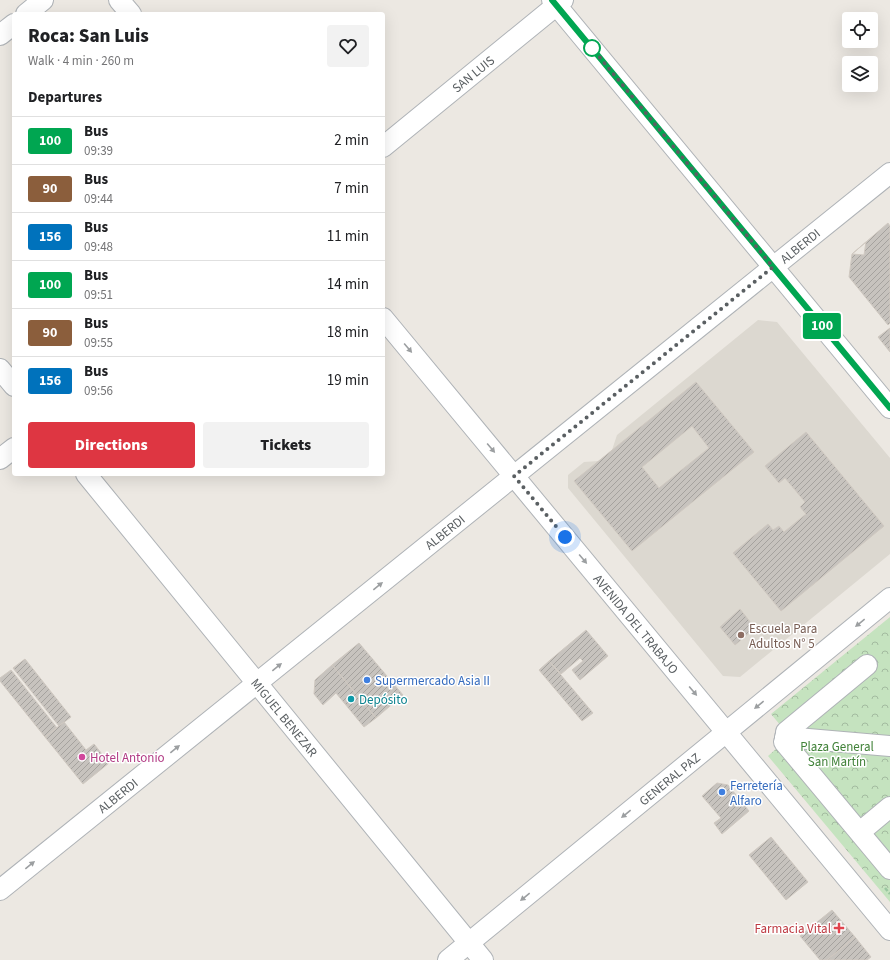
<!DOCTYPE html>
<html lang="en">
<head>
<meta charset="utf-8">
<style>
	body { margin:0; font-family:"Source Sans 3",sans-serif; background:#f2f2f2; color:#202124; height:100vh; display:flex; flex-direction:column; font-size:15px; white-space:nowrap }
	* { box-sizing:border-box; margin:0 }
	p { font-size:13px; color:#757577 }
	.icon { flex:none; width:22px; height:22px; fill:none; stroke:currentColor; stroke-width:2; stroke-linecap:round; stroke-linejoin:round }
	.map { position:relative; flex:1; overflow:hidden }
	.panel { position:absolute; left:12px; top:12px; width:373px; height:464px; display:flex; flex-direction:column; background:#fff; border-radius:4px; box-shadow:0 4px 16px #0002 }
	.panel>* { flex:none }
	.badge { padding:0 8px; border-radius:3px; font-size:14px; line-height:26px }
	.fabs { position:absolute; left:842px; top:12px; display:grid; gap:8px }
	.fabs a { display:grid; place-items:center; width:36px; height:36px; border-radius:4px; background:#fff; box-shadow:0 4px 16px #0002; font-size:20px }
	.you { position:absolute; width:20px; height:20px; margin:-10px; border:3px solid #fff; border-radius:50%; background:#1a73e8; box-shadow:0 0 0 6px #1a73e833 }
	.map>.badge { position:absolute; translate:-50% -50%; box-shadow:0 0 0 2px #fff }
	h2 { padding:0 16px; font-size:15px; line-height:36px }
	.round { display:grid; place-items:center; flex:none; width:42px; height:42px; border-radius:4px; background:#f2f2f2 }
	.headline { display:flex; align-items:center; justify-content:space-between; height:68px; padding:0 16px }
	h1 { font-size:19px; font-weight:800; line-height:30px }
	.button { display:flex; gap:8px; margin-top:auto; padding:8px 16px }
	.button a { flex:1; height:46px; border-radius:4px; background:#de3642; color:#fff; font-size:16px; font-weight:800; line-height:46px; text-align:center }
	.button a+a { background:#f2f2f2; color:#202124 }
	ul { padding:0; list-style:none }
	li { display:flex; align-items:center; gap:12px; height:48px; padding:0 16px; border-top:1px solid #e0e0e0 }
	li div { flex:1 }
	li b { display:block; font-size:15px }
	li em { font-style:normal }
	li .badge { min-width:44px; font-weight:700; text-align:center }
	.map>svg:first-child { display:block }
	.education { fill:#dcd8d0 }
	.park { fill:url(#park-crowns) }
	.building { fill:url(#building-hatch); stroke:#d0c9c1; fill-rule:evenodd }
	.lines { fill:none; stroke-linecap:round; stroke-linejoin:round }
	.minor-casing { stroke:#afb3b7; stroke-width:22 }
	.path { stroke:#9ac6a0; stroke-width:2.5; stroke-dasharray:4 2; stroke-linecap:butt }
	.minor { stroke:#fff; stroke-width:20 }
	.oneway { fill:#9c9fa1 }
	.line-casing { stroke:#fff; stroke-width:9 }
	.line { stroke:#00a651; stroke-width:6 }
	.walk { stroke:#5a5f62; stroke-width:4; stroke-dasharray:0 7.2 }
	.stop-dot { fill:#fff; stroke:#00a651; stroke-width:2 }
	.education-dot { fill:#8d6e63; stroke:#fff; stroke-width:1.5 }
	.shop-dot { fill:#3f7fe0; stroke:#fff; stroke-width:1.5 }
	.culture-dot { fill:#0f9aa8; stroke:#fff; stroke-width:1.5 }
	.hotel-dot { fill:#d1479c; stroke:#fff; stroke-width:1.5 }
	.health-dot { fill:#e0444e; stroke:#fff; stroke-width:1.5 }
	.labels { text-anchor:middle; stroke-width:3; stroke-linejoin:round; paint-order:stroke }
	.street-label { font-size:13px; fill:#5a5f62; stroke:#fff }
	.education-label { font-size:13px; fill:#785e54; stroke:#fff; text-anchor:start }
	.shop-label { font-size:13px; fill:#366cbe; stroke:#fff; text-anchor:start }
	.culture-label { font-size:13px; fill:#0d838f; stroke:#fff; text-anchor:start }
	.park-label { font-size:13px; fill:#418239; stroke:#fff }
	.hotel-label { font-size:13px; fill:#b23c85; stroke:#fff; text-anchor:start }
	.health-label { font-size:13px; fill:#be3a42; stroke:#fff; text-anchor:end }
</style>
</head>
<body>
<div class="map">
<svg width="890" height="960" viewBox="0 0 890 960">
	<defs>
		<pattern id="park-crowns" width="20" height="18" patternUnits="userSpaceOnUse"><rect width="20" height="18" fill="#c5e3bf"/><path d="M2 6a3 3 0 1 1 6 0M12 15a3 3 0 1 1 6 0" fill="none" stroke="#a3bb9f"/></pattern>
		<pattern id="building-hatch" width="6" height="6" patternUnits="userSpaceOnUse"><rect width="6" height="6" fill="#c7c3be"/><path d="M-1 1l2-2M0 6l6-6M5 7l2-2" fill="none" stroke="#a5a29e"/></pattern>
	</defs>
	<rect width="100%" height="100%" fill="#ece8e2"/>
	<!-- education -->
	<path class="education" d="M758,320L777,322L890,458V554L740,677L723,676L568,488V475L584,462L599,461L612,450L617,435Z"/>
	<!-- park -->
	<path class="park" d="M890,617V902L768,756L784,742L786,732L771,714Z"/>
	<!-- building -->
	<path class="building" d="M888,223L890,226V323L888,325L849,277L852,254Z
		M866,242L864,255L852,254Z
		M890,328V352L878,337Z
		M696,382L754,452L632,551L574,481ZM692,426L709,448L659,488L642,467Z
		M806,432L884,526L781,611L733,553L768,524L773,530L779,526L784,532L806,514L800,507L805,502L785,478L779,483L765,466Z
		M740,609L755,628L735,645L720,627Z
		M586,630L608,656L580,680L572,670L583,661L580,658L561,674L549,661Z
		M359,643L403,695L376,718L332,665Z
		M25,659L71,717L59,726L13,668Z
		M549,661L593,713L582,721L539,670Z
		M332,665L376,718L364,727L336,693L323,705L314,694L315,680Z
		M11,670L57,728L45,737L0,681V678Z
		M64,722L86,750L94,744L109,763L83,784L45,737Z
		M717,783L728,785L749,811L722,834L714,823L721,818L702,796Z
		M771,837L808,882L786,900L749,855Z
		M832,910L855,937L827,960H820L800,936Z
		M855,937L871,957L867,960H827Z"/>
	<g class="lines">
		<!-- minor casing -->
		<g class="minor-casing">
			<g id="minor">
				<path d="M119,0L131,14"/>
				<path d="M552,0L890,408"/>
				<path d="M26,14L43,0"/>
				<path d="M0,35L14,24"/>
				<path id="s1" d="M383,147L563,0"/>
				<path id="s2" d="M383,318L890,930"/>
				<path d="M0,369L14,386"/>
				<path d="M0,459L14,448"/>
				<path id="s3" d="M86,474L483,960"/>
				<path d="M786,732L867,665"/>
				<path d="M785,737L890,746"/>
				<path d="M784,742L890,869"/>
				<path d="M860,832L890,807"/>
				<path id="s4" d="M0,890L890,173"/>
				<path id="s5" d="M448,960L890,598"/>
			</g>
		</g>
		<!-- path -->
		<path class="path" d="M885,888L890,894"/>
		<!-- minor -->
		<use href="#minor" class="minor"/>
	</g>
	<!-- one-way arrows -->
	<defs><path id="oneway-solid" d="M-6-.8H1V-3.2L6.5 0L1 3.2V.8H-6Z"/></defs>
	<g class="oneway">
		<use href="#oneway-solid" transform="translate(408 348) rotate(50)"/>
		<use href="#oneway-solid" transform="translate(491 448) rotate(50)"/>
		<use href="#oneway-solid" transform="translate(583 559) rotate(50)"/>
		<use href="#oneway-solid" transform="translate(378 586) rotate(-39)"/>
		<use href="#oneway-solid" transform="translate(860 623) rotate(141)"/>
		<use href="#oneway-solid" transform="translate(277 667) rotate(-39)"/>
		<use href="#oneway-solid" transform="translate(693 691) rotate(50)"/>
		<use href="#oneway-solid" transform="translate(759 705) rotate(141)"/>
		<use href="#oneway-solid" transform="translate(175 749) rotate(-39)"/>
		<use href="#oneway-solid" transform="translate(626 814) rotate(141)"/>
		<use href="#oneway-solid" transform="translate(30 865) rotate(-39)"/>
		<use href="#oneway-solid" transform="translate(525 897) rotate(141)"/>
	</g>
	<g class="lines">
		<!-- line casing -->
		<g class="line-casing">
			<path id="line" d="M552,0L890,408"/>
		</g>
		<!-- line -->
		<use href="#line" class="line"/>
		<!-- walk -->
		<path class="walk" d="M565,537L514,476L773,267L592,48"/>
	</g>
	<!-- markers -->
	<circle class="stop-dot" cx="592" cy="48" r="8"/>
	<circle class="education-dot" cx="741" cy="635" r="4"/>
	<g class="shop-dot">
		<circle cx="367" cy="680" r="4"/>
		<circle cx="722" cy="792" r="4"/>
	</g>
	<circle class="culture-dot" cx="351" cy="699" r="4"/>
	<circle class="hotel-dot" cx="82" cy="757" r="4"/>
	<path class="health-dot" d="M837 922h4v4h4v4h-4v4h-4v-4h-4v-4h4z"/>
	<g class="labels">
		<!-- street labels -->
		<g class="street-label">
			<text dy="5" stroke="none"><textPath href="#s1" startOffset="116">SAN LUIS</textPath></text>
			<text dy="5" stroke="none"><textPath href="#s4" startOffset="1027">ALBERDI</textPath></text>
			<text dy="5" stroke="none"><textPath href="#s4" startOffset="571">ALBERDI</textPath></text>
			<text dy="5" stroke="none"><textPath href="#s2" startOffset="397">AVENIDA DEL TRABAJO</textPath></text>
			<text dy="5" stroke="none"><textPath href="#s3" startOffset="314">MIGUEL BENEZAR</textPath></text>
			<text dy="5" stroke="none"><textPath href="#s5" startOffset="286">GENERAL PAZ</textPath></text>
			<text dy="5" stroke="none"><textPath href="#s4" startOffset="151">ALBERDI</textPath></text>
		</g>
		<!-- education labels -->
		<g class="education-label">
			<text x="749" y="633">Escuela Para<tspan x="749" dy="15">Adultos N° 5</tspan></text>
		</g>
		<!-- shop labels -->
		<g class="shop-label">
			<text x="375" y="685">Supermercado Asia II</text>
			<text x="730" y="790">Ferretería<tspan x="730" dy="15">Alfaro</tspan></text>
		</g>
		<!-- culture labels -->
		<g class="culture-label">
			<text x="359" y="704">Depósito</text>
		</g>
		<!-- park labels -->
		<g class="park-label">
			<text x="837" y="751">Plaza General<tspan x="837" dy="15">San Martín</tspan></text>
		</g>
		<!-- hotel labels -->
		<g class="hotel-label">
			<text x="90" y="762">Hotel Antonio</text>
		</g>
		<!-- health labels -->
		<g class="health-label">
			<text x="831" y="933">Farmacia Vital</text>
		</g>
	</g>
</svg>
<div class="fabs">
<a><svg class="icon" aria-label="locate" viewBox="0 0 24 24"><circle cx="12" cy="12" r="6"/><path d="M12 2v4M12 18v4M2 12h4M18 12h4"/></svg></a>
<a><svg class="icon" aria-label="layers" viewBox="0 0 24 24"><path d="M12 4l9 5-9 5-9-5zM3 14l9 5 9-5"/></svg></a>
</div>
<div class="you" style="left:565px;top:537px"></div>
<b class="badge" style="left:822px;top:326px;background:#00a651;color:#fff">100</b>
<section class="panel">
<div class="headline"><div><h1>Roca: San Luis</h1><p>Walk · 4 min · 260 m</p></div><a class="round"><svg class="icon" aria-label="heart" viewBox="0 0 24 24"><path d="M12 20l-8-8c-3-5 5-10 8-4 3-6 11-1 8 4z"/></svg></a></div>
<h2>Departures</h2>
<ul>
<li><span class="badge" style="background:#00a651;color:#fff">100</span><div><b>Bus</b><p>09:39</p></div><em>2 min</em></li>
<li><span class="badge" style="background:#8b5e3c;color:#fff">90</span><div><b>Bus</b><p>09:44</p></div><em>7 min</em></li>
<li><span class="badge" style="background:#0072bc;color:#fff">156</span><div><b>Bus</b><p>09:48</p></div><em>11 min</em></li>
<li><span class="badge" style="background:#00a651;color:#fff">100</span><div><b>Bus</b><p>09:51</p></div><em>14 min</em></li>
<li><span class="badge" style="background:#8b5e3c;color:#fff">90</span><div><b>Bus</b><p>09:55</p></div><em>18 min</em></li>
<li><span class="badge" style="background:#0072bc;color:#fff">156</span><div><b>Bus</b><p>09:56</p></div><em>19 min</em></li>
</ul>
<div class="button"><a>Directions</a><a>Tickets</a></div>
</section>
</div>
</body>
</html>
